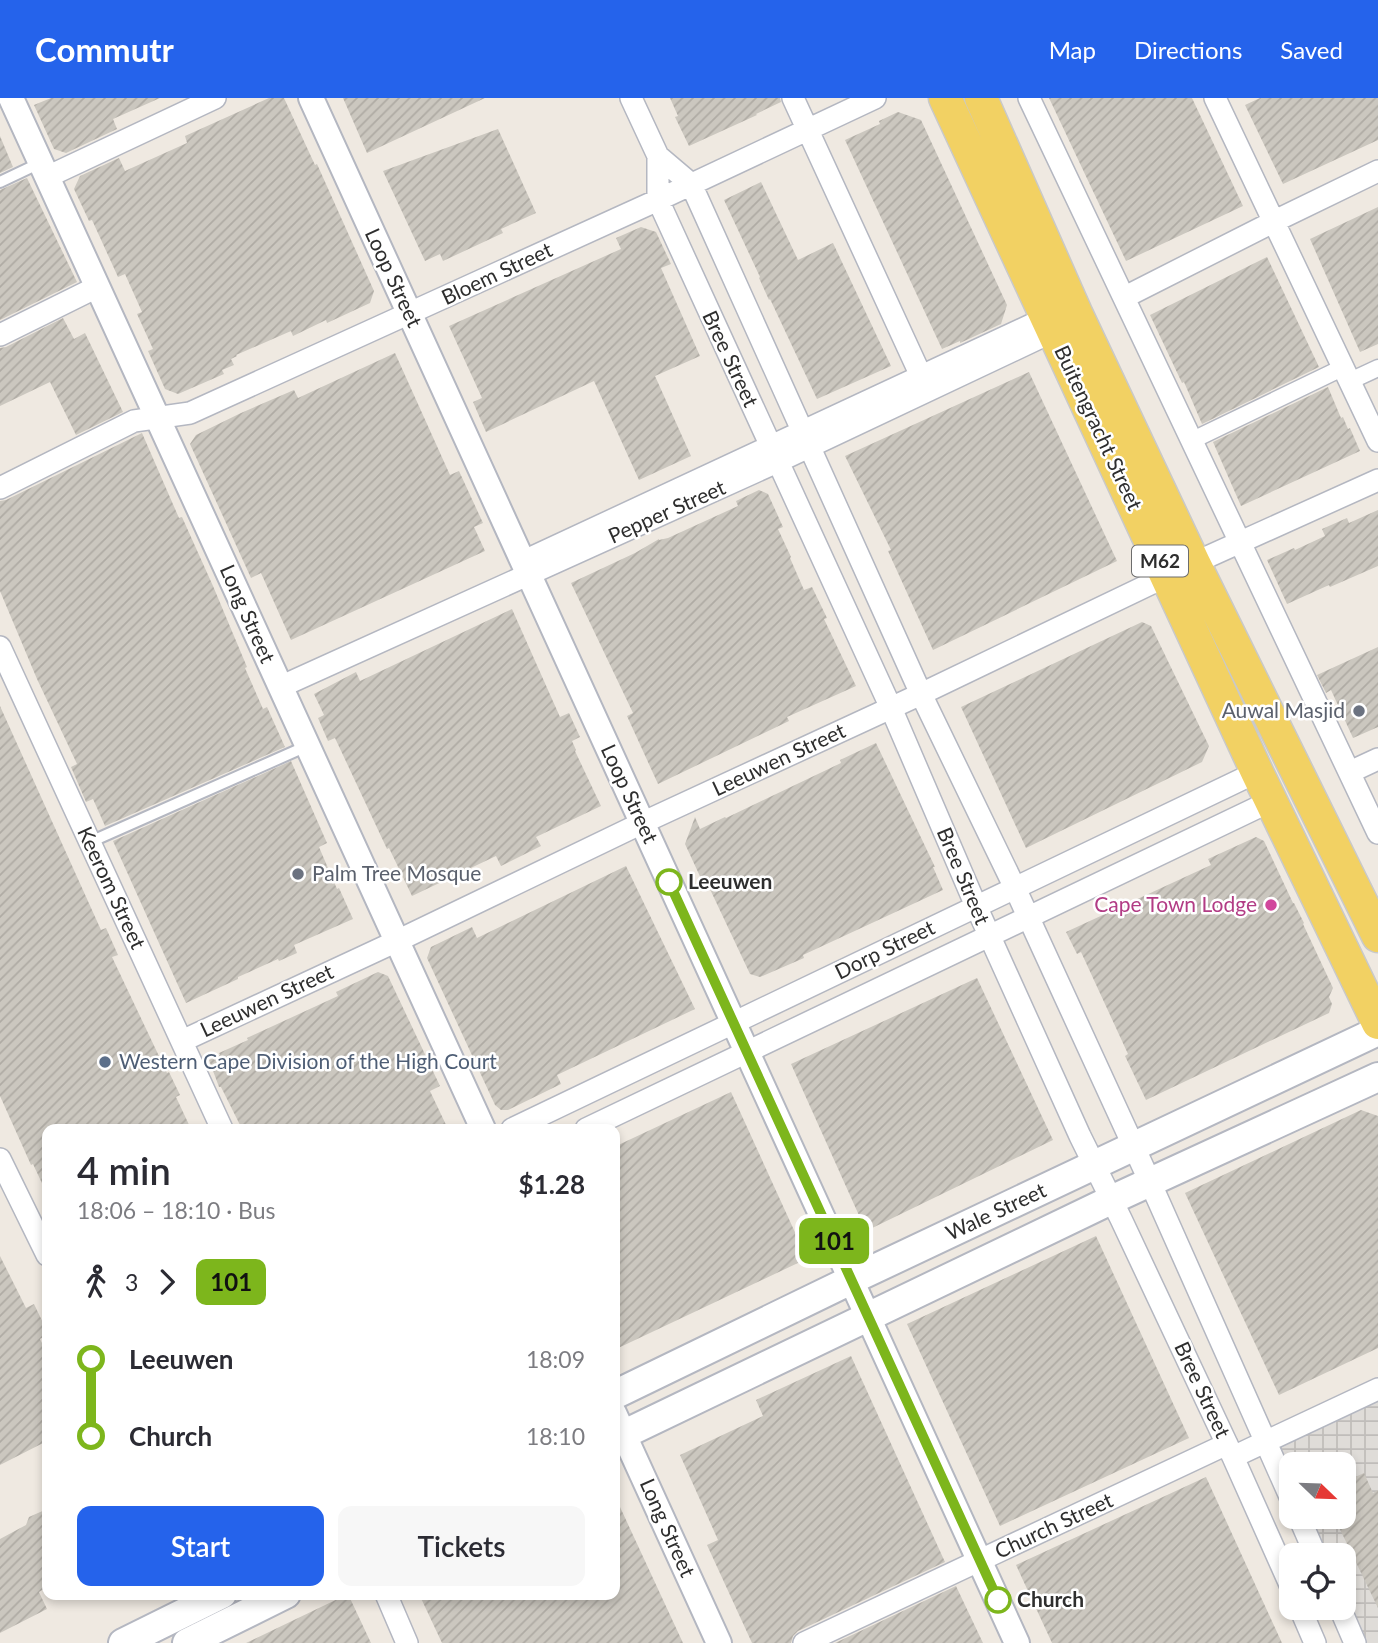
<!DOCTYPE html>
<html lang="en">
<head>
<meta charset="utf-8">
<style>
	body { margin:0; font-family:Lato,sans-serif; background:#f7f7f7; color:#2b2b33; height:100vh; display:flex; flex-direction:column; font-size:26px; white-space:nowrap }
	* { box-sizing:border-box; margin:0 }
	p { font-size:23px; color:#7c7c81 }
	.icon { flex:none; width:38px; height:38px; fill:none; stroke:currentColor; stroke-width:2; stroke-linecap:round; stroke-linejoin:round }
	.map { position:relative; flex:1; overflow:hidden }
	.details { position:absolute; left:42px; top:1026px; width:578px; height:476px; display:flex; flex-direction:column; background:#fff; border-radius:14px; box-shadow:0 4px 10px #0003 }
	.details>* { flex:none }
	.badge { padding:0 14px; border-radius:10px; font-size:24px; line-height:46px }
	.needle { width:46px; rotate:113deg }
	.controls { position:absolute; left:1279px; top:1354px; display:grid; gap:14px }
	.controls a { display:grid; place-items:center; width:77px; height:77px; border-radius:14px; background:#fff; box-shadow:0 4px 10px #0003; font-size:35px }
	.map>.badge { position:absolute; translate:-50% -50%; box-shadow:0 0 0 4px #fff }
	.legs { display:flex; align-items:center; gap:10px; height:77px; padding:0 35px; font-size:23px }
	.legs p { margin-inline-start:auto }
	.head { display:flex; align-items:center; justify-content:space-between; height:119px; padding:0 35px }
	h1 { font-size:38px; font-weight:600; line-height:52px }
	.primary-button { display:flex; gap:14px; margin-top:auto; padding:14px 35px }
	.primary-button a { flex:1; height:80px; border-radius:14px; background:#2563eb; color:#fff; font-size:28px; font-weight:600; line-height:80px; text-align:center }
	.primary-button a+a { background:#f7f7f7; color:#2b2b33 }
	ul { padding:0 35px; list-style:none }
	li { display:flex; align-items:center; gap:24px; height:77px; font-size:26px }
	li i { display:grid; place-items:center; width:10px; height:100%; margin:0 9px; background:currentColor }
	li i::after { content:''; width:18px; height:18px; margin:-9px; border:5px solid; border-radius:50%; background:#fff }
	li p { margin-inline-start:auto }
	li:first-child i { background:linear-gradient(#0000 50%,currentColor 0) }
	li:last-child i { background:linear-gradient(currentColor 50%,#0000 0) }
	header { display:flex; align-items:center; gap:42px; box-sizing:border-box; height:98px; padding:0 35px; background:#2563eb; color:#fff }
	header strong { font-size:33px }
	nav { display:flex; gap:38px; margin-inline-start:auto; font-size:24px }
	.map>svg:first-child { display:block }
	.plaza { fill:url(#plaza-grid) }
	.building { fill:url(#building-hatch) }
	.lines { fill:none; stroke-linecap:round; stroke-linejoin:round }
	.service-casing { stroke:#b4b7c1; stroke-width:14 }
	.pedestrian-casing { stroke:#b4b7c1; stroke-width:19 }
	.minor-casing { stroke:#b4b7c1; stroke-width:24 }
	.tertiary-casing { stroke:#b4b7c1; stroke-width:28 }
	.secondary-casing { stroke:#b4b7c1; stroke-width:32 }
	.primary-casing { stroke:#c9c9c9; stroke-width:35 }
	.service { stroke:#fff; stroke-width:10 }
	.pedestrian { stroke:#fff; stroke-width:16 }
	.minor { stroke:#fff; stroke-width:21 }
	.tertiary { stroke:#fff; stroke-width:24 }
	.secondary { stroke:#fff; stroke-width:28 }
	.primary { stroke:#f2d163; stroke-width:32 }
	.line-1-casing { stroke:#fff; stroke-width:16 }
	.line-1 { stroke:#7db61c; stroke-width:10 }
	.worship-dot { fill:#6b7280; stroke:#fff; stroke-width:2.5 }
	.stop-1-dot { fill:#fff; stroke:#7db61c; stroke-width:3.5 }
	.hotel-dot { fill:#d1479c; stroke:#fff; stroke-width:2.5 }
	.service-dot { fill:#5c6f8a; stroke:#fff; stroke-width:2.5 }
	.labels { text-anchor:middle; stroke-width:5; stroke-linejoin:round; paint-order:stroke }
	.shield { fill:#fff; stroke:#6d6d6d; stroke-width:2 }
	.shield-label { font-size:19px; font-weight:bold; fill:#2e2e2e }
	.street-label { font-size:21px; fill:#2e2e2e; stroke:#fff }
	.worship-label { font-size:21px; fill:#5b616d; stroke:#fff; text-anchor:end }
	.stop-label { font-size:21px; font-weight:bold; fill:#2e2e2e; stroke:#fff; text-anchor:start }
	.hotel-label { font-size:21px; fill:#b23c85; stroke:#fff; text-anchor:end }
	.service-label { font-size:21px; fill:#4e5e75; stroke:#fff; text-anchor:start }
</style>
</head>
<body>
<header>
<strong>Commutr</strong>
<nav><a>Map</a><a>Directions</a><a>Saved</a></nav>
</header>
<div class="map">
<svg width="1378" height="1545" viewBox="0 0 1378 1545">
	<defs>
		<pattern id="plaza-grid" width="8" height="8" patternUnits="userSpaceOnUse" patternTransform="scale(1.75)"><rect width="8" height="8" fill="#dfdcd8"/><path d="M0 4h8M4 0v8" fill="none" stroke="#c0bdba"/></pattern>
		<pattern id="building-hatch" width="6" height="6" patternUnits="userSpaceOnUse" patternTransform="scale(1.75)"><rect width="6" height="6" fill="#cbc7bf"/><path d="M-1 1l2-2M0 6l6-6M5 7l2-2" fill="none" stroke="#afaba4"/></pattern>
	</defs>
	<rect width="100%" height="100%" fill="#efe9e1"/>
	<!-- plaza -->
	<path class="plaza" d="M1378,1291V1545H1357L1344,1510V1458H1318L1300,1419H1344V1367H1292L1291,1400L1266,1344Z"/>
	<!-- building -->
	<path class="building" d="M51,0H160L113,21L117,31L66,55L54,51L34,7Z
		M269,0H284L315,67L317,66L374,193L370,205L327,225L326,222L293,238L291,233L236,257L237,258L231,261L234,267L222,272L224,276L178,296L165,291L148,253L153,251L137,216L142,214L125,176L118,179L92,122L89,123L74,91L80,78L119,60L125,73L187,45L185,38Z
		M343,0H485L367,55Z
		M670,0H780L781,4L756,16L757,17L689,48L675,19L678,18Z
		M1049,0H1192L1243,108L1126,163Z
		M1260,0H1378V42L1283,86L1245,7Z
		M898,14L921,22L1007,207L1001,226L960,245V243L942,251L845,42L880,26L879,23Z
		M498,31L536,115L501,131L503,135L443,163L440,156L425,163L383,73Z
		M0,38L13,69L0,75Z
		M27,80L77,184L0,222V92Z
		M761,84L798,162L833,145L891,268L817,301L770,201L769,202L759,180L760,179L724,102Z
		M1378,109V246L1360,254L1310,141Z
		M641,129L656,134L671,166L661,170L700,258L655,278L691,358L639,382L594,283L486,334L473,304L482,300L449,228L621,151L616,140Z
		M1267,159L1319,269L1202,326L1184,284L1182,285L1150,217Z
		M63,220L74,241L85,235L123,314L76,337L50,284L0,308V250L6,249Z
		M395,255L450,377L459,373L483,425L474,429L485,453L291,542L261,475L251,480L190,346L196,337L241,315L294,292L298,300Z
		M1029,274L1117,463L933,552L888,453L891,452L845,358Z
		M1328,289L1341,320L1343,319L1348,331L1350,330L1360,353L1241,408L1213,344Z
		M142,335L179,420L182,419L213,488L247,569L245,570L263,611L267,609L285,649L105,728L93,701L86,704L71,669L77,666L37,581L0,493V403L6,402Z
		M759,392L768,396L783,429L778,431L791,459L790,460L804,492L812,489L827,520L824,521L856,588L787,619L789,623L658,686L627,618L633,615L571,485L635,455L659,441V442L668,440L738,408L736,403Z
		M1378,412V468L1330,489L1329,487L1287,506L1267,462L1294,450L1295,452L1325,438L1322,431L1347,420L1349,425Z
		M512,511L560,619L569,615L580,639L572,643L576,652L575,653L601,708L536,739L541,748L501,768L496,758L412,798L389,750L387,751L335,640L328,643L318,620L324,617L314,596L356,574L360,583Z
		M1142,524L1151,528L1209,648L1202,664L1026,750L961,609Z
		M1378,549V629L1353,640L1331,592L1326,595L1317,577Z
		M0,608L101,832L106,830L118,857L112,859L167,975L169,974L180,997L176,999L191,1031H47V1096L33,1066L31,1067L0,998Z
		M876,645L935,769H933L943,792L803,857L804,860L760,879L750,876L708,787H704L685,746L695,719L700,731L725,719L726,720L841,665L840,662Z
		M291,663L327,745L319,749L337,791L339,790L353,821L294,847L297,855L279,863L278,861L238,879V881L186,905L113,743Z
		M1256,739L1264,743L1293,805H1294L1304,825L1303,826L1333,890L1329,899L1332,906L1329,915L1146,1002L1125,958L1128,956L1081,854L1077,856L1066,834L1211,767L1208,761Z
		M626,768L695,911L557,977L561,986L508,1012H501L495,1007L427,860L431,849L472,829L477,840Z
		M378,874L388,878L440,988L430,993L448,1031H242L221,989H219L209,962L220,957L219,955L248,942L247,940L338,898L336,894Z
		M977,880L1053,1042L866,1133L791,966Z
		M731,994L804,1154L800,1164L614,1252V1049Z
		M1361,1012L1378,1018V1250L1279,1297L1185,1095Z
		M1096,1138L1189,1340L1000,1428L907,1226Z
		M0,1158L26,1210L34,1206L47,1233V1237L40,1241L47,1255V1343L0,1367Z
		M851,1258L945,1464L798,1533L793,1538L791,1545H752L707,1447L718,1442L680,1357L763,1318L756,1302Z
		M1364,1375L1373,1395L1378,1392V1510L1334,1419H1344V1384Z
		M1206,1379L1282,1545H1052L1016,1467Z
		M614,1396L683,1545H442L419,1496H614Z
		M47,1411V1489L39,1494L47,1511L0,1535V1441L26,1427L29,1419Z
		M956,1488L983,1545H835Z
		M348,1496L371,1545H246Z"/>
	<g class="lines">
		<!-- service casing -->
		<g class="service-casing">
			<path id="service" d="M0,84L40,65
				M90,744L307,648"/>
		</g>
		<!-- pedestrian casing -->
		<g class="pedestrian-casing">
			<path id="pedestrian" d="M1350,283L1378,270
				M1197,340L1344,269"/>
		</g>
		<!-- minor casing -->
		<g class="minor-casing">
			<path id="minor" d="M631,0L658,58L691,86L921,596L1015,790L1150,1084L1292,1403
				M793,0L927,291
				M1029,0L1378,735
				M1215,0L1378,343
				M658,58V102L891,610L976,808L1080,1038L1121,1121L1233,1359L1292,1491
				M47,79L215,0
				M1125,199L1273,124L1378,73
				M0,237L97,189
				M0,390L134,323L190,315L658,102L875,0
				M522,464L1046,220
				M0,549L222,1031
				M280,589L777,364L1052,234
				M1350,674L1378,661
				M182,943L397,843L642,725L921,596L1194,465L1378,382
				M512,1031L1257,674
				M586,1031L1271,703
				M0,1061L47,1157
				M1233,1359L1378,1291
				M1299,1419L1316,1458
				M386,1496L407,1545
				M1300,1510L1315,1545
				M1340,1510L1355,1545
				M804,1545L1227,1346"/>
		</g>
		<!-- tertiary casing -->
		<g class="tertiary-casing">
			<path id="tertiary" d="M11,0L483,1031
				M311,0L1017,1545
				M614,1315L719,1545"/>
		</g>
		<!-- secondary casing -->
		<g class="secondary-casing">
			<path id="secondary" d="M614,1297L851,1182L1378,933
				M614,1341L1111,1102L1378,979
				M123,1545L222,1496
				M187,1545L286,1496"/>
		</g>
		<!-- primary casing -->
		<g class="primary-casing">
			<path id="primary" d="M945,0L1257,674L1378,925
				M981,0L1077,217L1194,465L1378,838"/>
		</g>
		<!-- service -->
		<use href="#service" class="service"/>
		<!-- pedestrian -->
		<use href="#pedestrian" class="pedestrian"/>
		<!-- minor -->
		<use href="#minor" class="minor"/>
		<!-- tertiary -->
		<use href="#tertiary" class="tertiary"/>
		<!-- secondary -->
		<use href="#secondary" class="secondary"/>
		<!-- primary -->
		<use href="#primary" class="primary"/>
	</g>
	<g class="lines">
		<!-- line-1 casing -->
		<g class="line-1-casing">
			<path id="line-1" d="M669,784L998,1502"/>
		</g>
		<!-- line-1 -->
		<use href="#line-1" class="line-1"/>
	</g>
	<!-- markers -->
	<g class="worship-dot">
		<circle cx="1359" cy="613" r="7"/>
		<circle cx="298" cy="776" r="7"/>
	</g>
	<g class="stop-1-dot">
		<circle cx="669" cy="784" r="12"/>
		<circle cx="998" cy="1502" r="12"/>
	</g>
	<circle class="hotel-dot" cx="1271" cy="807" r="7"/>
	<circle class="service-dot" cx="105" cy="964" r="7"/>
	<g class="labels">
		<!-- shield labels -->
		<rect class="shield" x="1132" y="447.5" width="56" height="31" rx="5"/>
		<g class="shield-label">
			<text x="1160" y="470">M62</text>
		</g>
		<!-- street labels -->
		<g class="street-label">
			<text transform="translate(497 176) rotate(-25)" y="7">Bloem Street</text>
			<text transform="translate(393 180) rotate(65)" y="7">Loop Street</text>
			<text transform="translate(730 261) rotate(65)" y="7">Bree Street</text>
			<text transform="translate(1098 330) rotate(65)" y="7">Buitengracht Street</text>
			<text transform="translate(667 414) rotate(-24)" y="7">Pepper Street</text>
			<text transform="translate(247 516) rotate(66)" y="7">Long Street</text>
			<text transform="translate(779 662) rotate(-25)" y="7">Leeuwen Street</text>
			<text transform="translate(629 696) rotate(65)" y="7">Loop Street</text>
			<text transform="translate(963 778) rotate(67)" y="7">Bree Street</text>
			<text transform="translate(111 790) rotate(65)" y="7">Keerom Street</text>
			<text transform="translate(885 852) rotate(-26)" y="7">Dorp Street</text>
			<text transform="translate(267 903) rotate(-25)" y="7">Leeuwen Street</text>
			<text transform="translate(996 1114) rotate(-25)" y="7">Wale Street</text>
			<text transform="translate(1202 1292) rotate(65)" y="7">Bree Street</text>
			<text transform="translate(1054 1428) rotate(-25)" y="7">Church Street</text>
			<text transform="translate(667 1430) rotate(66)" y="7">Long Street</text>
		</g>
		<!-- worship labels -->
		<g class="worship-label">
			<text x="1345" y="620">Auwal Masjid</text>
			<text x="312" y="783" text-anchor="start">Palm Tree Mosque</text>
		</g>
		<!-- stop labels -->
		<g class="stop-label">
			<text x="688" y="791">Leeuwen</text>
			<text x="1017" y="1509">Church</text>
		</g>
		<!-- hotel labels -->
		<g class="hotel-label">
			<text x="1257" y="814">Cape Town Lodge</text>
		</g>
		<!-- service labels -->
		<g class="service-label">
			<text x="119" y="971">Western Cape Division of the High Court</text>
		</g>
	</g>
</svg>
<div class="controls">
<a><svg class="needle" viewBox="-14 -14 28 28"><path d="M0-13l5 13h-10z" fill="#e53935"/><path d="M0 13l5-13h-10z" fill="#7c7c81"/></svg></a>
<a><svg class="icon" aria-label="locate" viewBox="0 0 24 24"><circle cx="12" cy="12" r="6"/><path d="M12 2v4M12 18v4M2 12h4M18 12h4"/></svg></a>
</div>
<b class="badge" style="left:834px;top:1143px;background:#7db61c;color:#111">101</b>
<section class="details">
<div class="head"><div><h1>4 min</h1><p>18:06 – 18:10 · Bus</p></div><b>$1.28</b></div>
<div class="legs"><svg class="icon" aria-label="walk" viewBox="0 0 24 24"><circle cx="13" cy="4" r="2"/><path d="M13 8l-2 6 4 7M11 14l-3 7M7 12l3-4h3l4 4"/></svg>3<svg class="icon" aria-label="forward" viewBox="0 0 24 24"><path d="M9 5l7 7-7 7"/></svg><b class="badge" style="background:#7db61c;color:#111">101</b></div>
<ul>
<li><i style="color:#7db61c"></i><b>Leeuwen</b><p>18:09</p></li>
<li><i style="color:#7db61c"></i><b>Church</b><p>18:10</p></li>
</ul>
<div class="primary-button"><a>Start</a><a>Tickets</a></div>
</section>
</div>
</body>
</html>
